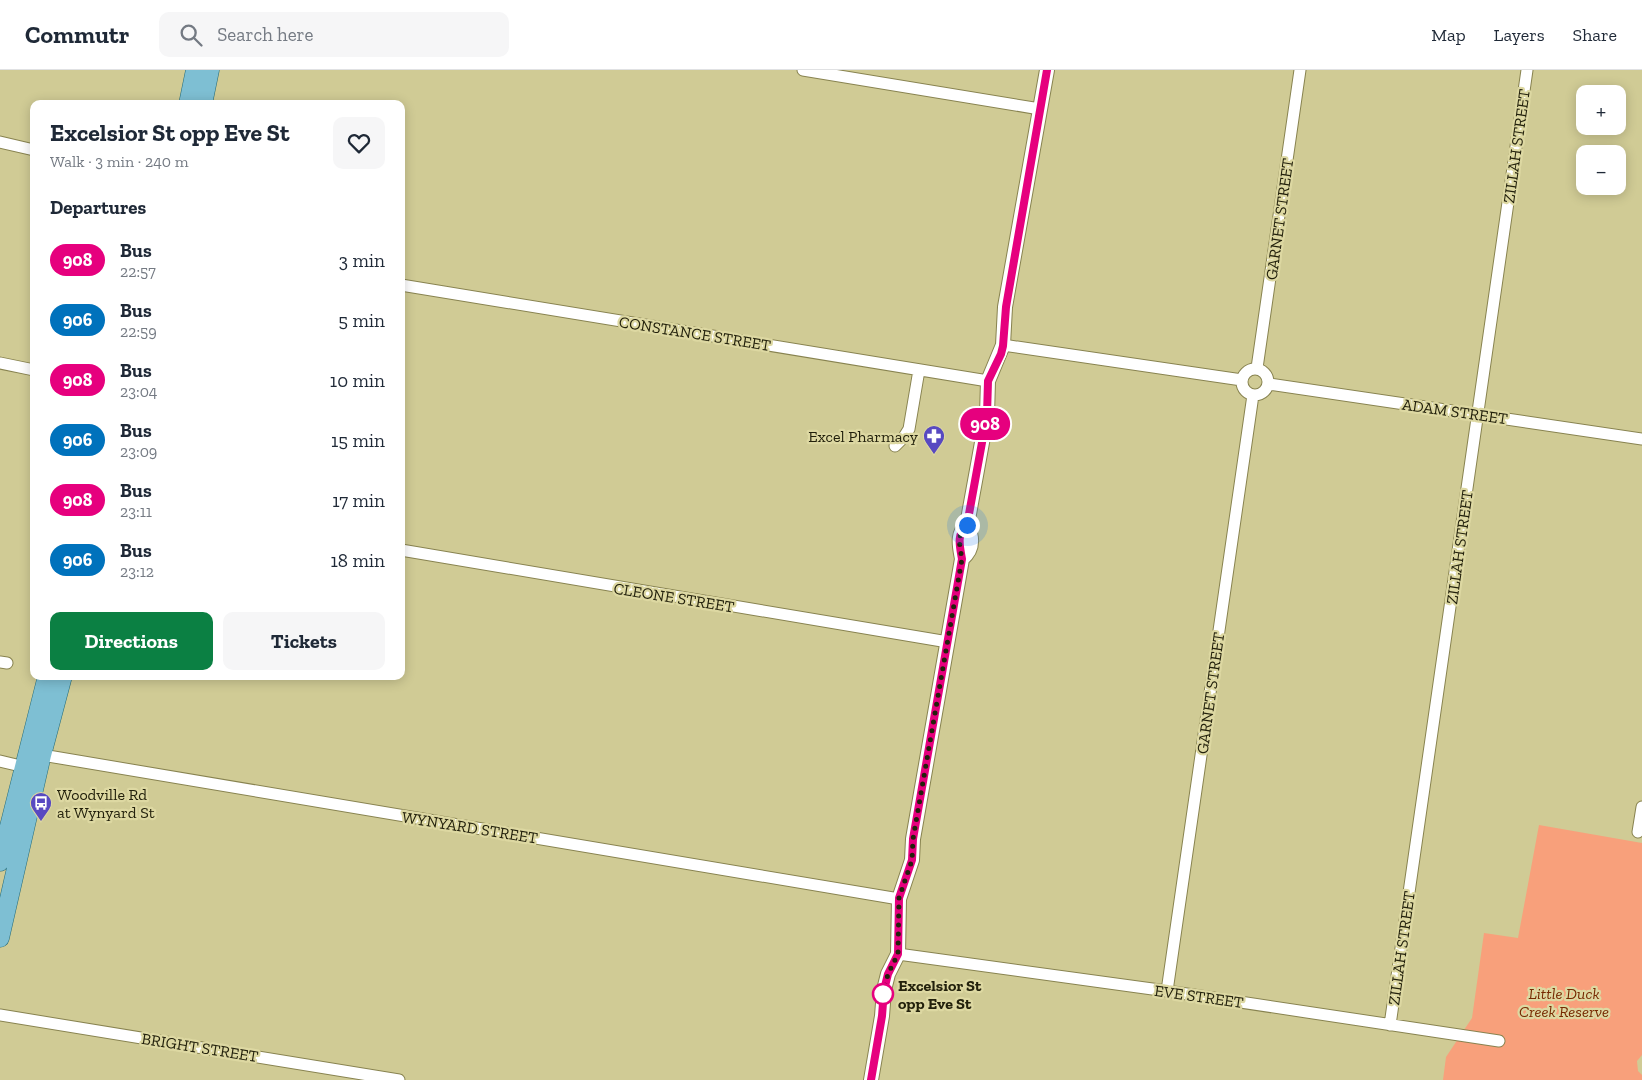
<!DOCTYPE html>
<html lang="en">
<head>
<meta charset="utf-8">
<style>
	body { margin:0; font-family:"Zilla Slab",serif; background:#f6f6f7; color:#1f2937; height:100vh; display:flex; flex-direction:column; font-size:19px; white-space:nowrap }
	* { box-sizing:border-box; margin:0 }
	p { font-size:16px; color:#747a83 }
	.icon { flex:none; width:28px; height:28px; fill:none; stroke:currentColor; stroke-width:2; stroke-linecap:round; stroke-linejoin:round }
	.map { position:relative; flex:1; overflow:hidden }
	.sheet { position:absolute; left:30px; top:30px; width:375px; height:580px; display:flex; flex-direction:column; background:#fff; border-radius:10px; box-shadow:0 2px 12px #0003 }
	.sheet>* { flex:none }
	.badge { padding:0 10px; border-radius:16px; font-size:18px; line-height:32px }
	.tools { position:absolute; left:1576px; top:15px; display:grid; gap:10px }
	.tools a { display:grid; place-items:center; width:50px; height:50px; border-radius:10px; background:#fff; box-shadow:0 2px 12px #0003; font-size:25px }
	.you { position:absolute; width:25px; height:25px; margin:-12px; border:4px solid #fff; border-radius:50%; background:#1a73e8; box-shadow:0 0 0 8px #1a73e833 }
	.map>.badge { position:absolute; translate:-50% -50%; box-shadow:0 0 0 2px #fff }
	h2 { padding:0 20px; font-size:19px; line-height:45px }
	.round { display:grid; place-items:center; flex:none; width:52px; height:52px; border-radius:10px; background:#f6f6f7 }
	.summary { display:flex; align-items:center; justify-content:space-between; height:85px; padding:0 20px }
	h1 { font-size:24px; font-weight:800; line-height:38px }
	.button { display:flex; gap:10px; margin-top:auto; padding:10px 20px }
	.button a { flex:1; height:58px; border-radius:10px; background:#0b8043; color:#fff; font-size:20px; font-weight:800; line-height:58px; text-align:center }
	.button a+a { background:#f6f6f7; color:#1f2937 }
	ul { padding:0; list-style:none }
	li { display:flex; align-items:center; gap:15px; height:60px; padding:0 20px }
	li div { flex:1 }
	li b { display:block; font-size:19px }
	li em { font-style:normal }
	li .badge { min-width:55px; font-weight:700; text-align:center }
	header { display:flex; align-items:center; gap:30px; box-sizing:border-box; height:70px; padding:0 25px; background:#fff; border-bottom:1px solid #e0e1e3 }
	header strong { font-size:24px }
	nav { display:flex; gap:28px; margin-inline-start:auto; font-size:18px }
	.search { width:350px; height:45px; background:#f6f6f7; display:flex; align-items:center; gap:12px; box-sizing:border-box; padding:0 18px; border-radius:10px; color:#747a83; font-size:19px }
	.map>svg:first-child { display:block }
	.green { fill:#f8a07b }
	.lines { fill:none; stroke-linecap:round; stroke-linejoin:round }
	.minor-casing { stroke:#888350; stroke-width:13 }
	.tertiary-casing { stroke:#888350; stroke-width:16 }
	.primary-casing { stroke:#266c7a; stroke-width:19 }
	.minor { stroke:#fff; stroke-width:11 }
	.tertiary { stroke:#fff; stroke-width:14 }
	.primary { stroke:#7ebfd3; stroke-width:18 }
	.line-casing { stroke:#fff; stroke-width:11 }
	.line { stroke:#e6007e; stroke-width:8 }
	.walk { stroke:#23210c; stroke-width:5; stroke-dasharray:0 9 }
	.stop-dot { fill:#fff; stroke:#e6007e; stroke-width:2.5 }
	.labels { text-anchor:middle; stroke-width:4.5; stroke-linejoin:round; paint-order:stroke }
	.street-label { font-size:16px; fill:#23210c; stroke:#ddd8a2 }
	.poi-label { font-size:16px; fill:#23210c; stroke:#ddd8a2; text-anchor:end }
	.stop-label { font-size:16px; font-weight:bold; fill:#23210c; stroke:#ddd8a2; text-anchor:start }
	.park-label { font-size:16px; font-style:italic; fill:#762900; stroke:#ddd8a2 }
</style>
</head>
<body>
<header>
<strong>Commutr</strong>
<div class="search"><svg class="icon" aria-label="search" viewBox="0 0 24 24"><circle cx="10" cy="10" r="6"/><path d="M15 15l6 6"/></svg>Search here</div>
<nav><a>Map</a><a>Layers</a><a>Share</a></nav>
</header>
<div class="map">
<svg width="1642" height="1010" viewBox="0 0 1642 1010">
	<rect width="100%" height="100%" fill="#d0cb95"/>
	<!-- green -->
	<path class="green" d="M1539,755L1642,773V985L1637,991L1638,1001L1642,1005V1010H1443L1446,987L1472,948L1484,863L1518,868Z"/>
	<g class="lines">
		<!-- minor casing -->
		<g class="minor-casing">
			<path id="minor" d="M803,0L1040,39
				M0,72L34,80
				M401,215L988,311
				M1003,275L1242,310
				M0,293L34,300
				M1257,298L1300,0
				M1242 312a13 13 0 1 1 26 0a13 13 0 1 1-26 0Z
				M1269,314L1642,369
				M895,376L904,367L909,359L919,300
				M401,480L948,572
				M0,592L7,593
				M42,685L899,829
				M0,691L25,697
				M1638,762L1642,737
				M898,884L1167,921L1499,971
				M1167,921L1253,325
				M0,945L399,1010
				M1390,955L1527,0"/>
		</g>
		<!-- tertiary casing -->
		<g class="tertiary-casing">
			<path id="tertiary" d="M962,489C974,479 973,468 967,455
				M871,1010L882,946L884,920L888,904L898,884L899,829L912,790L913,769L962,489C960,477 956,464 967,455L987,345L988,311L1003,275L1005,237L1047,0"/>
		</g>
		<!-- primary casing -->
		<g class="primary-casing">
			<path id="primary" d="M188,34L195,0
				M203,34L210,0
				M0,792L47,606
				M0,868L42,685L63,606"/>
		</g>
		<!-- minor -->
		<use href="#minor" class="minor"/>
		<!-- tertiary -->
		<use href="#tertiary" class="tertiary"/>
		<!-- primary -->
		<use href="#primary" class="primary"/>
	</g>
	<g class="lines">
		<!-- line casing -->
		<g class="line-casing">
			<path id="line" d="M871,1010L882,946L884,920L888,904L898,884L899,828L912,790L913,769L962,489C960,477 956,464 967,455L987,345L988,311L1001,284L1003,276L1006,237L1047,0"/>
		</g>
		<!-- line -->
		<use href="#line" class="line"/>
		<!-- walk -->
		<path class="walk" d="M883,924L888,904L898,884L899,828L912,790L913,769L962,489C960,477 956,464 967,455"/>
	</g>
	<!-- icons -->
	<defs>
		<g id="pharmacy-pin" transform="scale(1.125)"><path d="M0 17L-7.5 6A9.5 9.5 0 1 1 7.5 6Z" fill="#5849c1" stroke="#ddd8a2"/><path d="M-2-6h4v4h4v4h-4v4h-4v-4h-4v-4h4Z" fill="#fff"/></g>
		<g id="bus-pin" transform="scale(1.125)"><path d="M0 17L-7.5 6A9.5 9.5 0 1 1 7.5 6Z" fill="#5849c1" stroke="#ddd8a2"/><path d="M-5-6H5V4H4V6H2V4H-2V6H-4V4H-5ZM-3.5-4V0h7V-4ZM-3.5 1.2v1.5H-2V1.2ZM2 1.2v1.5H3.5V1.2Z" fill="#fff"/></g>
	</defs>
	<g fill-rule="evenodd">
		<use href="#pharmacy-pin" x="934" y="366"/>
		<use href="#bus-pin" x="41" y="733"/>
	</g>
	<!-- markers -->
	<circle class="stop-dot" cx="883" cy="924" r="10"/>
	<g class="labels">
		<!-- street labels -->
		<g class="street-label">
			<text transform="translate(1516 76) rotate(-82)" y="6">ZILLAH STREET</text>
			<text transform="translate(1279 149) rotate(-82)" y="6">GARNET STREET</text>
			<text transform="translate(695 263) rotate(9)" y="6">CONSTANCE STREET</text>
			<text transform="translate(1455 341) rotate(8)" y="6">ADAM STREET</text>
			<text transform="translate(1459 477) rotate(-82)" y="6">ZILLAH STREET</text>
			<text transform="translate(674 527) rotate(9)" y="6">CLEONE STREET</text>
			<text transform="translate(1210 623) rotate(-82)" y="6">GARNET STREET</text>
			<text transform="translate(470 757) rotate(9)" y="6">WYNYARD STREET</text>
			<text transform="translate(1401 878) rotate(-82)" y="6">ZILLAH STREET</text>
			<text transform="translate(1199 926) rotate(8)" y="6">EVE STREET</text>
			<text transform="translate(200 977) rotate(9)" y="6">BRIGHT STREET</text>
		</g>
		<!-- poi labels -->
		<g class="poi-label">
			<text x="918" y="372">Excel Pharmacy</text>
			<text x="57" y="730" text-anchor="start">Woodville Rd<tspan x="57" dy="18">at Wynyard St</tspan></text>
		</g>
		<!-- stop labels -->
		<g class="stop-label">
			<text x="898" y="921">Excelsior St<tspan x="898" dy="18">opp Eve St</tspan></text>
		</g>
		<!-- park labels -->
		<g class="park-label">
			<text x="1564" y="929">Little Duck<tspan x="1564" dy="18">Creek Reserve</tspan></text>
		</g>
	</g>
</svg>
<div class="tools">
<a>+</a>
<a>−</a>
</div>
<div class="you" style="left:967px;top:455px"></div>
<b class="badge" style="left:985px;top:354px;background:#e6007e;color:#fff">908</b>
<section class="sheet">
<div class="summary"><div><h1>Excelsior St opp Eve St</h1><p>Walk · 3 min · 240 m</p></div><a class="round"><svg class="icon" aria-label="heart" viewBox="0 0 24 24"><path d="M12 20l-8-8c-3-5 5-10 8-4 3-6 11-1 8 4z"/></svg></a></div>
<h2>Departures</h2>
<ul>
<li><span class="badge" style="background:#e6007e;color:#fff">908</span><div><b>Bus</b><p>22:57</p></div><em>3 min</em></li>
<li><span class="badge" style="background:#0072bc;color:#fff">906</span><div><b>Bus</b><p>22:59</p></div><em>5 min</em></li>
<li><span class="badge" style="background:#e6007e;color:#fff">908</span><div><b>Bus</b><p>23:04</p></div><em>10 min</em></li>
<li><span class="badge" style="background:#0072bc;color:#fff">906</span><div><b>Bus</b><p>23:09</p></div><em>15 min</em></li>
<li><span class="badge" style="background:#e6007e;color:#fff">908</span><div><b>Bus</b><p>23:11</p></div><em>17 min</em></li>
<li><span class="badge" style="background:#0072bc;color:#fff">906</span><div><b>Bus</b><p>23:12</p></div><em>18 min</em></li>
</ul>
<div class="button"><a>Directions</a><a>Tickets</a></div>
</section>
</div>
</body>
</html>
